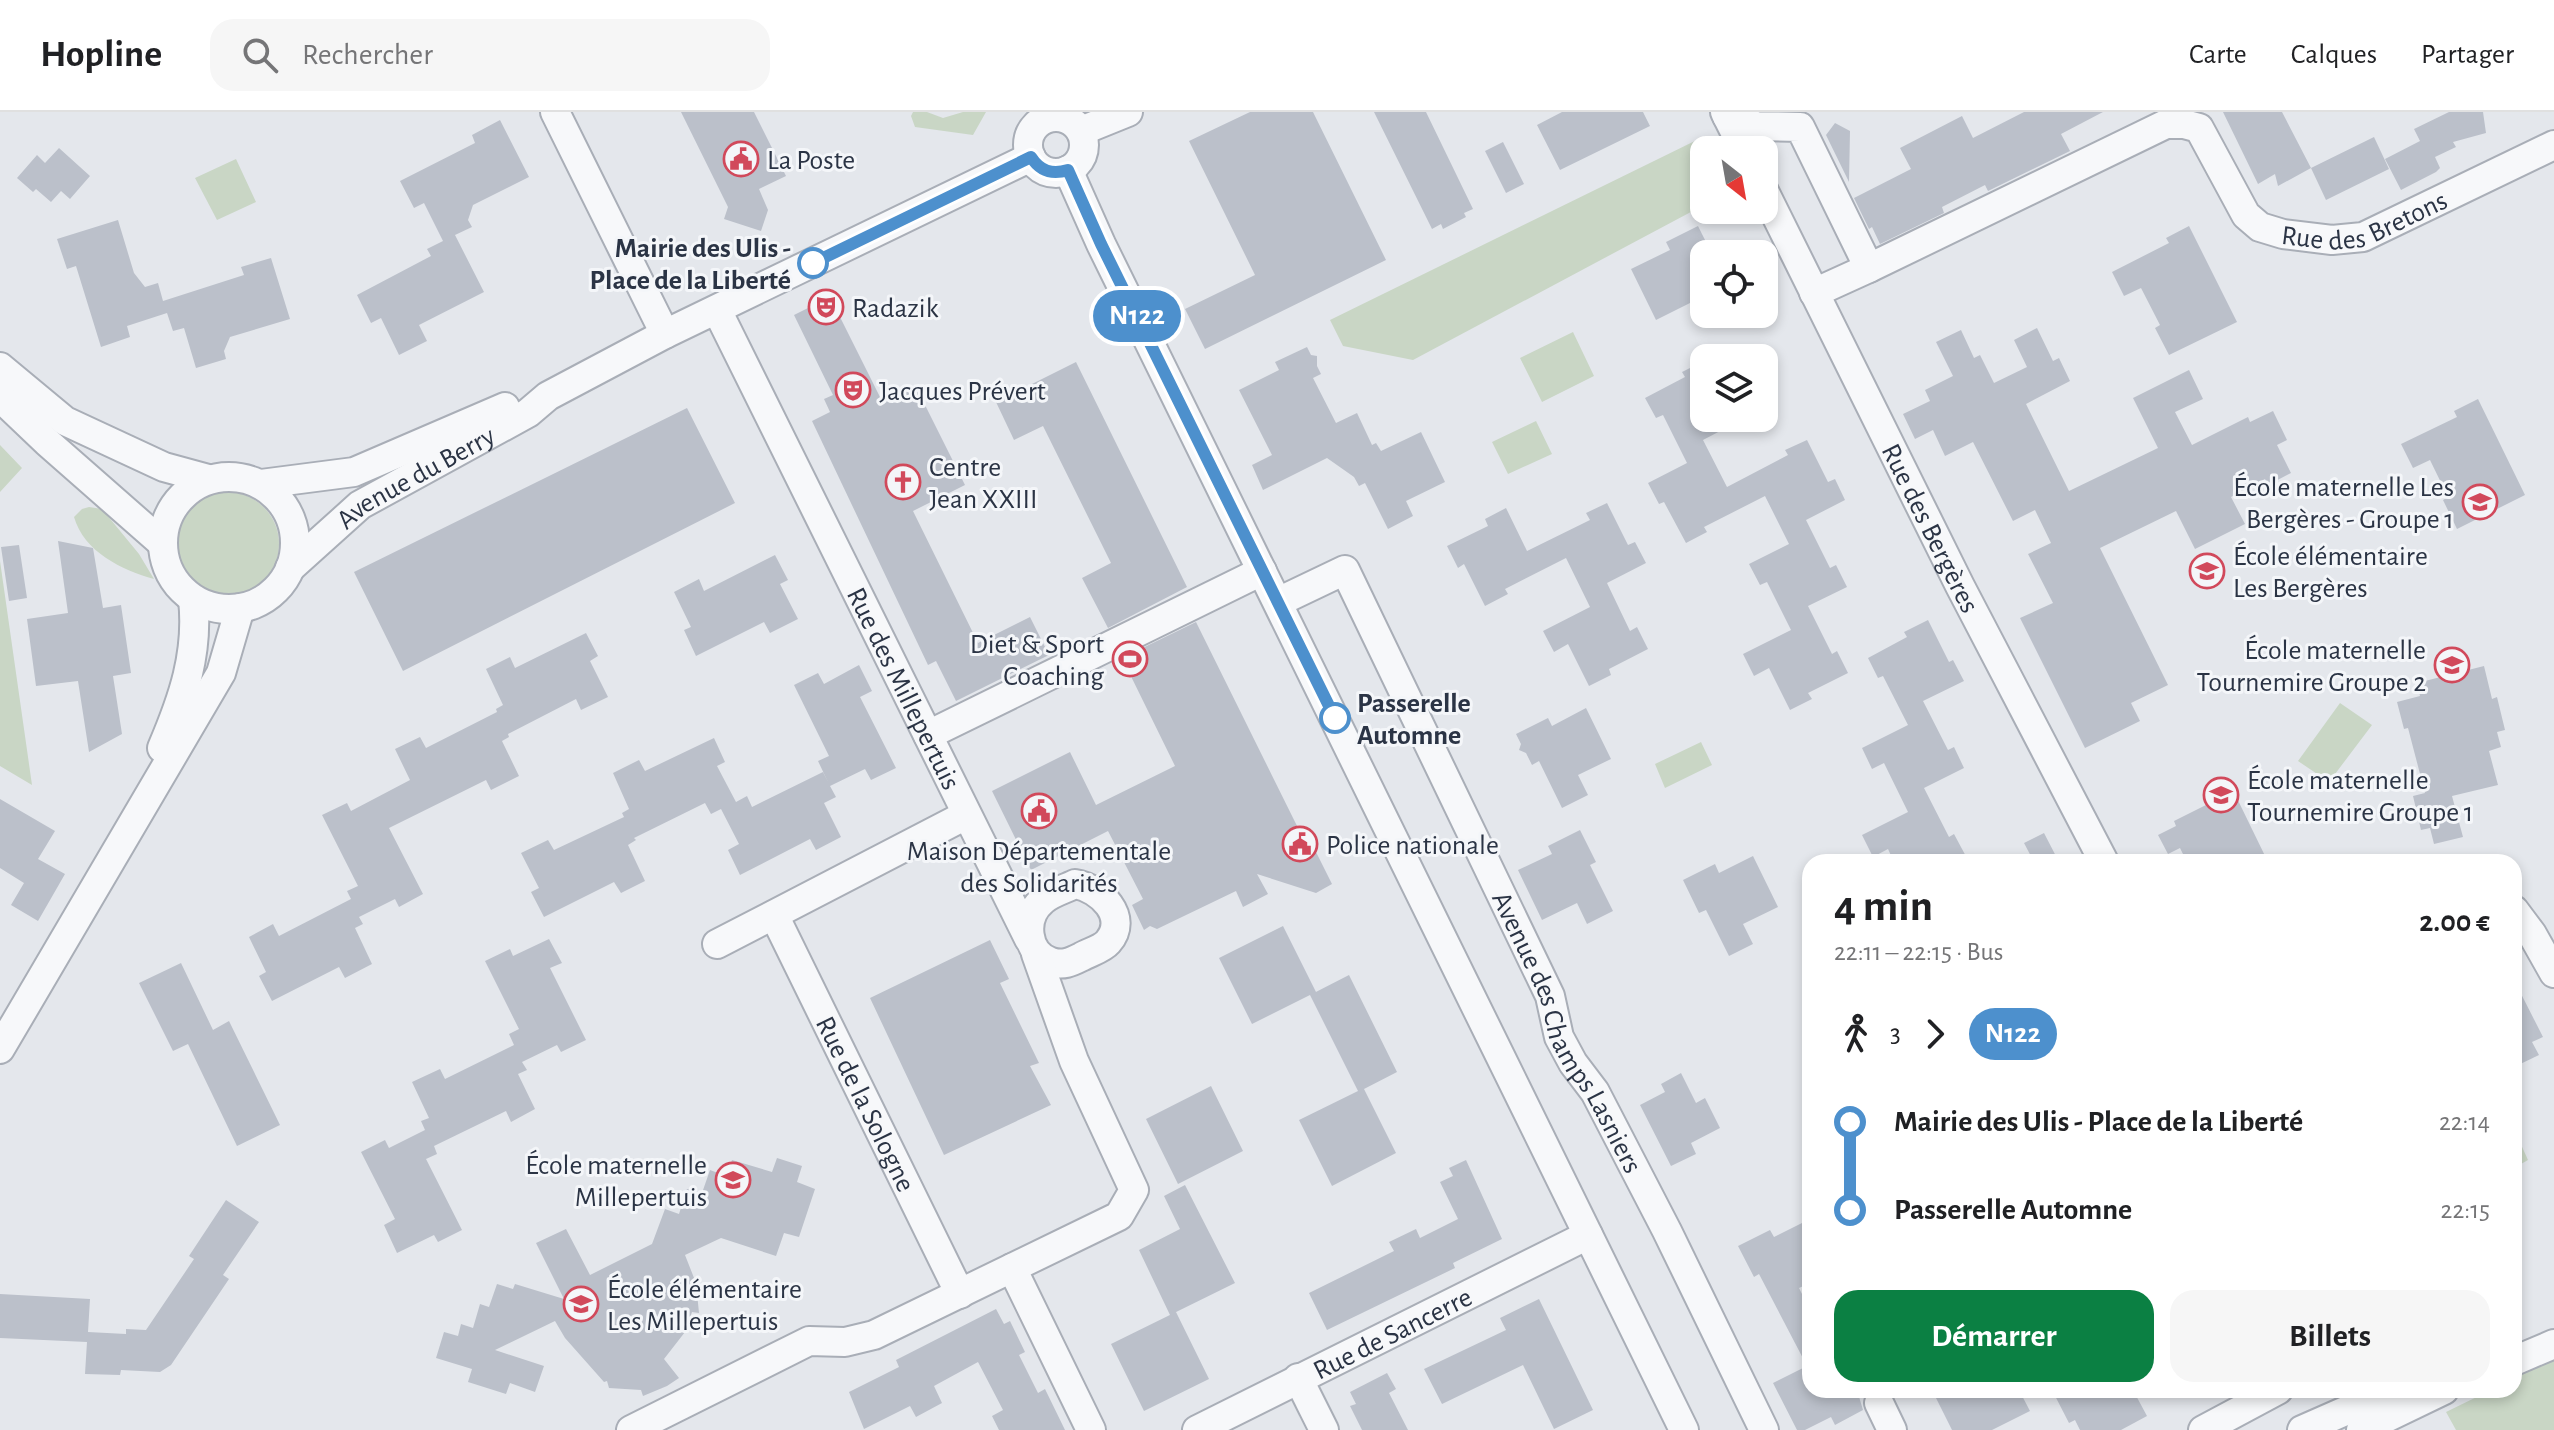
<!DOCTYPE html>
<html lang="fr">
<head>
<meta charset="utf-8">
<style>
	body { margin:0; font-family:"Alegreya Sans",sans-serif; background:#f6f6f6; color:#202124; height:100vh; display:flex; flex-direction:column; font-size:30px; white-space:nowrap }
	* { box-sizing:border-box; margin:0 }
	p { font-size:26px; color:#757577 }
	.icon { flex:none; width:44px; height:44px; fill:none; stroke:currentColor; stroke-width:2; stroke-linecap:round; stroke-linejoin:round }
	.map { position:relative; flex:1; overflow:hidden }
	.panel { position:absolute; left:1802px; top:742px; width:720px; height:544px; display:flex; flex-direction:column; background:#fff; border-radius:24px; box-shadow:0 4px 12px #0003 }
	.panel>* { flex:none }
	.badge { padding:0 16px; border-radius:26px; font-size:28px; line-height:52px }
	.needle { width:52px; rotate:149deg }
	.fabs { position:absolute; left:1690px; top:24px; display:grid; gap:16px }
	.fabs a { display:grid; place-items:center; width:88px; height:88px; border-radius:16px; background:#fff; box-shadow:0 4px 12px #0003; font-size:40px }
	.map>.badge { position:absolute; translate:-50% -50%; box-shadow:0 0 0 4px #fff }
	.legs { display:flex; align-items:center; gap:12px; height:88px; padding:0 32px; font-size:26px }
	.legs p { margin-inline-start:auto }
	.headline { display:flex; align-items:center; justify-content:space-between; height:136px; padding:0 32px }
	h1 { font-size:44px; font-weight:700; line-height:60px }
	.action { display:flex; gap:16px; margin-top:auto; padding:16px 32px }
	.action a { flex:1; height:92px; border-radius:24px; background:#0b8043; color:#fff; font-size:32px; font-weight:700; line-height:92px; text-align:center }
	.action a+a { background:#f6f6f6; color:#202124 }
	ul { padding:0 32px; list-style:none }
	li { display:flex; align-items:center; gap:28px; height:88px; font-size:30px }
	li i { display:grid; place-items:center; width:12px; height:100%; margin:0 10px; background:currentColor }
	li i::after { content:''; width:20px; height:20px; margin:-10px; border:6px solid; border-radius:50%; background:#fff }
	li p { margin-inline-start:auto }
	li:first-child i { background:linear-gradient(#0000 50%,currentColor 0) }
	li:last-child i { background:linear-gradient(currentColor 50%,#0000 0) }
	header { display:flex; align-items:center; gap:48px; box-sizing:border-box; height:112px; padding:0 40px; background:#fff; border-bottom:2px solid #e0e0e0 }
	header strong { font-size:38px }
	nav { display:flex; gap:44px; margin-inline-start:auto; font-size:28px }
	.search { width:560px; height:72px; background:#f6f6f6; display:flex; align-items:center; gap:20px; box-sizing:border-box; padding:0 28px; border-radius:24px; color:#757577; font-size:30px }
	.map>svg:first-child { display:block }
	.green { fill:#c9d6c5 }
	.building { fill:#bbc0ca }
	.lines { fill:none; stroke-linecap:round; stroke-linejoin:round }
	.minor-casing { stroke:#a9aeb7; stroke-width:32 }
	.minor { stroke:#f7f8fa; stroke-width:28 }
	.line-1-casing { stroke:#fff; stroke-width:18 }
	.line-1 { stroke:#4d90cd; stroke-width:12 }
	.stop-1-dot { fill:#fff; stroke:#4d90cd; stroke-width:4 }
	.labels { text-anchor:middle; stroke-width:6; stroke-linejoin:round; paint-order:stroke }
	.poi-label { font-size:28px; fill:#2b3445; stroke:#f4f6f9; text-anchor:start }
	.street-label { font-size:28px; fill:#2b3445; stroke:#f4f6f9 }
	.stop-label { font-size:28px; font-weight:bold; fill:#2b3445; stroke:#f4f6f9; text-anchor:end }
</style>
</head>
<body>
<header>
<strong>Hopline</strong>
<div class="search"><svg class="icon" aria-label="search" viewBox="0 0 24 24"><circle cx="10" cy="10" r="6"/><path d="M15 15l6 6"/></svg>Rechercher</div>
<nav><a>Carte</a><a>Calques</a><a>Partager</a></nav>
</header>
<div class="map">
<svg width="2554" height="1318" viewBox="0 0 2554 1318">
	<rect width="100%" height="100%" fill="#e4e7ec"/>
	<!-- green -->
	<path class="green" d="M913,0H927L943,6L963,0H986L973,23L915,15L911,4Z
		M1705,24L1712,38H1704V93L1413,248L1343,234L1330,208Z
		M236,47L256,90L217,108L195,66Z
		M1573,220L1594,264L1542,290L1520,246Z
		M1536,309L1552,342L1508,362L1492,330Z
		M0,333L22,356L0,380Z
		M175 432a52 52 0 1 1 104 0a52 52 0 1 1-104 0Z
		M89,395L102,397L139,442L154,467C122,458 84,440 74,405L82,397Z
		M0,449L32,673L0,654Z
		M2340,591L2372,613L2329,670L2298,649Z
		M1701,630L1712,653L1665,676L1655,652Z
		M2514,1017L2528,1048L2514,1056Z
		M2554,1246V1318H2456L2446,1300L2491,1278H2514V1266Z"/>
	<!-- building -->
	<path class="building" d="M681,0H754L786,64L759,77L768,98L761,119L724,107L728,95Z
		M1250,0H1313L1386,148L1205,237L1185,197L1255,163L1189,29Z
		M1374,0H1426L1473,97L1464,101L1466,105L1443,117L1441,112L1432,117Z
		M1562,0H1643L1650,14L1560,58L1537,13Z
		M2024,0H2103L2061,22L2070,39L1988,79L1985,73L1942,95L1944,101L1880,132L1872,115L1869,117L1854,86L1911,57L1900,36L1962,4L1973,26Z
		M2223,0H2282L2311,56L2278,74L2275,62L2258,72Z
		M2449,0H2483L2486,21L2453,30L2456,35L2435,45L2440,56L2436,60L2401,78L2385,47L2420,29L2414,17Z
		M500,8L529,65L473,93L468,108L472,115L455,123L484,180L419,213L427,229L399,243L381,206L371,211L357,183L431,144L427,137L443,129L424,91L414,96L400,69L475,31L472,23Z
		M1835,11L1850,19L1849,70L1826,23Z
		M2374,25L2389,57L2326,88L2311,56Z
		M1503,30L1524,72L1506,81L1485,39Z
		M59,36L90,64L70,87L61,79L51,90L36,77L33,80L17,66L37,43L45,51Z
		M118,108L134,161L145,175L158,171L163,189L244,163L241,155L271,146L290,207L230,225L224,239L226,247L196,256L184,216L173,219L167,201L127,214L130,225L101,235L76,154L67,157L57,127Z
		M1698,114L1712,142H1704V184L1656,208L1631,157L1670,138L1666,130Z
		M2189,114L2237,210L2169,243L2155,216L2160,213L2141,176L2124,184L2112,160L2169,131L2166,126Z
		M830,185L882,289L915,273L965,373L913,399L978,531L1030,505L1049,543L956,589L936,549L928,553L812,309L830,300L824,287L833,283L794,203Z
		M2037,216L2053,249L2059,246L2070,269L2026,292L2069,379L2158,336L2133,286L2189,258L2203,287L2175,300L2192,333L2248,305L2250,310L2273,299L2287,328L2277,333L2291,361L2268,373L2265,367L2231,385L2245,412L2195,437L2176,399L2100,436L2168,573L2131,591L2140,609L2085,636L2020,506L2053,491L2028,442L2051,431L2035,398L2013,409L1973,330L1945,344L1933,318L1915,327L1903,302L1930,289L1925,278L1953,264L1936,230L1961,218L1974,246L1980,243L1994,271L2027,255L2014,228Z
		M1307,235L1311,243L1317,244V254L1321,262L1313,266L1336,311L1357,301L1372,333L1376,331L1381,339L1421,320L1445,370L1406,389L1413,404L1388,417L1365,371L1359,374L1354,365L1327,346L1263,378L1252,353L1272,343L1239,278L1279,258L1275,250Z
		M1704,249V306H1745L1703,328L1727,375L1788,343L1785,338L1807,328L1828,370L1835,367L1845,388L1806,408L1830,456L1836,453L1847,475L1808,494L1832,542L1837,539L1848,561L1808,581L1812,587L1790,598L1769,556L1754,564L1743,542L1791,518L1767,470L1760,473L1749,452L1789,432L1765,384L1704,415L1707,420L1686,431L1664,390L1659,392L1648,371L1687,351L1663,303L1656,306L1645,286L1685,265L1682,260Z
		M1076,250L1187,475L1108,516L1082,466L1111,451L1043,314L1014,328L996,290Z
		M2478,287L2525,383L2457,417L2443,388L2448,385L2430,348L2413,356L2401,332L2457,305L2454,299Z
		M687,296L735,391L403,559L354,460Z
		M1607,391L1628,433L1635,430L1646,451L1607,471L1630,519L1637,515L1648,537L1609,557L1611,563L1589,574L1568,532L1554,540L1543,519L1590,495L1566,446L1505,477L1508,482L1485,494L1464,452L1458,456L1447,434L1488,414L1485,407L1506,396L1527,439L1590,408L1586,401Z
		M58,429L93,436L103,496L121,493L131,561L113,564L122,622L89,640L78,569L36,574L27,507L68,501Z
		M19,433L27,486L9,489L1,435Z
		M775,443L788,468L780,472L798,507L770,521L764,510L696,544L684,518L691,515L674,480L699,467L704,479Z
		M1928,508L1949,550L1953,548L1964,569L1923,589L1948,638L1954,635L1964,656L1924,676L1949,725L1954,722L1969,750H1894L1888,737L1873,745L1862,723L1908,700L1884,651L1872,657L1862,636L1908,613L1883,564L1878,566L1868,546L1907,525L1904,520Z
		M1196,510L1300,720L1302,722L1306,720L1332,772L1316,781L1257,762L1268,782L1243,795L1236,779L1157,817L1150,814L1144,818L1132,793L1143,787L1108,719L1031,758L992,679L1070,640L1096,693L1175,654L1122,546Z
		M586,521L598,544L590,549L608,585L581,598L576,587L508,622L509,625L502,629L519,664L491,678L486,668L389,716L423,782L399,795L395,787L359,805L363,812L355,816L372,852L345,866L339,855L272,889L259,864L266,860L249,825L273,812L279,824L351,787L347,779L358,774L322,703L347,691L351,699L410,668L395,637L420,625L426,636L497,600L496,597L503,593L486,557L510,545L515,556Z
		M859,553L872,579L860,585L896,656L871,668L865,657L830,674L836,685L824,691L841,725L816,738L810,727L740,763L728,738L739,732L721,697L711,702L705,691L634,726L636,728L628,733L645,769L621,781L614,770L544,805L531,780L539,776L521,741L548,728L554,738L624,705L622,701L629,697L613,661L639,648L645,659L714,626L725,650L717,654L736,690L747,684L752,695L823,660L828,670L818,649L829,644L794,573L818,561L824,572Z
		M2484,554L2492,587L2497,585L2505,618L2497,620L2501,635L2489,639L2498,673L2452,684L2463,725L2434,732L2430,716L2421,718L2413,684L2425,681L2408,616L2404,617L2397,590L2420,584L2417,571Z
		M1586,596L1611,647L1578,663L1588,683L1562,696L1539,649L1532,653L1526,641L1519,638L1521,632L1516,622L1548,606L1552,614Z
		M2231,674L2268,750H2187L2180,736L2168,742L2158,723L2176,714L2174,709L2210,691L2207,686Z
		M0,687L55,719L38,747L65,762L38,809L11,793L24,771L0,756Z
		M1580,718L1596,750L1590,753L1613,799L1587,812L1577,791L1542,808L1518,758L1552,742L1548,734Z
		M2044,721L2059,750H2034L2024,731Z
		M1753,744L1778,795L1743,812L1753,832L1729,844L1706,798L1699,801L1683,768L1715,752L1719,761Z
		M1283,814L1316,880L1252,912L1219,846Z
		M549,827L562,851L550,856L586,928L561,940L557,933L522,950L527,958L518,962L535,997L511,1010L506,999L434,1034L437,1042L426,1047L462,1118L438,1130L434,1123L397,1141L384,1113L395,1107L361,1040L385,1028L389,1036L425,1018L421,1009L429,1006L412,970L440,957L445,967L514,933L509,922L519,917L485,849L510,837L513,844Z
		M990,828L1009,867L1000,871L1039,951L1030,954L1051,993L944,1043L870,886Z
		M181,851L213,918L229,909L280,1013L237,1034L188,932L173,939L139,871Z
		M1349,863L1397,960L1364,977L1396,1041L1332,1074L1299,1008L1358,979L1310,883Z
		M2514,868L2543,925L2532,930L2539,943L2514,955Z
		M1681,961L1696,991L1705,986L1720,1016L1691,1031L1696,1042L1671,1054L1640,993L1665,980L1661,972Z
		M1211,974L1243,1039L1178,1072L1146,1007Z
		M777,1046L802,1054L797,1070L815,1077L799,1125L784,1121L776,1144L721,1126L685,1143L696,1171L699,1201L692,1200L685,1220L664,1247L679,1266L667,1274L643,1284L641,1278L609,1276L607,1269L604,1270L565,1226L555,1209L495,1238L544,1254L535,1280L510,1271L506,1282L468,1270L472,1257L436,1246L444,1220L458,1224L461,1212L473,1216L480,1192L489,1195L497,1172L513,1177L515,1172L564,1187L536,1131L566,1117L590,1163L652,1132L665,1097L679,1102L687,1077L702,1081L710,1058L726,1064L732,1048L772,1060Z
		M1466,1048L1502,1127L1453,1151L1455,1156L1327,1218L1309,1181L1394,1139L1389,1130L1416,1117L1420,1126L1458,1107L1440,1070L1453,1064L1449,1056Z
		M1185,1073L1235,1171L1170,1203L1139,1138L1180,1117L1164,1084Z
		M226,1088L259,1110L223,1163L229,1167L171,1253L160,1260L121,1258L120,1263L85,1262L87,1230L0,1226V1182L90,1187L88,1220L126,1222V1217L146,1218L194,1147L189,1144Z
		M1810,1107V1171L1799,1176L1810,1198V1278H1857L1863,1298L1835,1313L1831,1305L1805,1318H1797L1773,1271L1807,1254L1759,1162L1754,1165L1738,1134L1770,1118L1774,1125Z
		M1539,1187L1593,1298L1554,1317L1523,1253L1442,1292L1424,1257L1506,1218L1500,1206Z
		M996,1197L1004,1212L1010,1209L1025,1240L1019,1243L1038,1281L1045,1277L1065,1318H999L992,1304L1003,1298L978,1250L934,1274L942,1291L916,1305L910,1294L864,1317L849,1280L899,1255L896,1248Z
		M1176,1200L1209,1267L1144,1299L1111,1232Z
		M1387,1261L1396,1277L1389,1281L1408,1318H1362L1350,1294L1356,1292L1350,1280Z
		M1932,1278H1990L1994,1285L2007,1278H2019L2030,1299L1992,1318H1952Z
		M2052,1278H2133L2147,1304L2121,1318H2080L2075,1308L2069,1311Z"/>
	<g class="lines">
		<!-- minor casing -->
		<g class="minor-casing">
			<g id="minor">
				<path d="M555,0L665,222"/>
				<path d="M1725,0L1744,38"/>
				<path d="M1727,4L1756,14L1800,15L1869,156L1814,181"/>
				<circle cx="1056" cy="33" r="28"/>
				<path d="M1081,19L1128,0"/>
				<path d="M1068,58L1101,132C1298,526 1491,922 1684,1318"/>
				<path id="s1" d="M1764,79L1960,474L2104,750"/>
				<path id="s2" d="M1869,156L2166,12H2184L2199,16L2246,103L2260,115L2283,122L2332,128L2363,125L2554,33"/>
				<path id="s3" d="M717,198L1029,827"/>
				<path d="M0,255L65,309L164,355L208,367"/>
				<path d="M0,285L47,330L162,431"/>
				<circle cx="229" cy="431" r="66"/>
				<path d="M261,372L354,360L505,295"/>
				<path id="s4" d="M290,456L360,393L528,301L548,284L665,222L1031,45"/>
				<path id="s5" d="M1278,490L1345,458L1550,884L1559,925L1573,951L1595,980L1667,1119L1764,1318"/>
				<path d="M928,623L1262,459"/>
				<path d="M162,636C183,587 199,541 193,487"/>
				<path d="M1075,772C1100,776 1130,805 1108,830C1102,837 1090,840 1081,845C1071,850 1063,854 1051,850C1026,842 1022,806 1042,789C1050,781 1065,777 1075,772Z"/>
				<path d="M2514,798L2532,822L2554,861"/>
				<path id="s6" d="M774,803L960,1182"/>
				<path d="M717,832L966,703"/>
				<path d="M0,937L221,561L240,496"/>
				<path d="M1012,1156L1091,1318"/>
				<path d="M2514,1249L2554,1232"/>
				<path d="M1298,1266L1324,1318"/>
				<path d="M1879,1291L1892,1318"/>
				<path d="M631,1318L809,1229L845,1230L874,1223L1119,1104L1134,1078L1074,949L1036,842"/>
				<path id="s7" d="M1197,1318L1588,1123"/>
				<path d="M2203,1318L2278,1278"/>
				<path d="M2302,1318L2393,1278"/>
				<path d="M2361,1318L2444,1278"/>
			</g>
		</g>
		<!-- minor -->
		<use href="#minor" class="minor"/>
	</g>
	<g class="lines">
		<!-- line-1 casing -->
		<g class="line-1-casing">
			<path id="line-1" d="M813,151L1031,45C1040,59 1052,63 1068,58L1101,132L1335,606"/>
		</g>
		<!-- line-1 -->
		<use href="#line-1" class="line-1"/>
	</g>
	<!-- icons -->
	<defs>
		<g id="civic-ring" transform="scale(1.8)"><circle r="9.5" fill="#f4f6f9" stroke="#d1495b" stroke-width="1.5"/><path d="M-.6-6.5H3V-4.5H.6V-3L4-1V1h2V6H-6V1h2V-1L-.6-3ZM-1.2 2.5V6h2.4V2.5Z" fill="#d1495b"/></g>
		<g id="theatre-ring" transform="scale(1.8)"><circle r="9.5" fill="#f4f6f9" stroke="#d1495b" stroke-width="1.5"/><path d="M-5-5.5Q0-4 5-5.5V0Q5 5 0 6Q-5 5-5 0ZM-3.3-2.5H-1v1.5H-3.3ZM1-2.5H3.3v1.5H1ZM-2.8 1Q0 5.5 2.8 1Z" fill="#d1495b"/></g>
		<g id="church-ring" transform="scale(1.8)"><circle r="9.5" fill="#f4f6f9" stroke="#d1495b" stroke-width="1.5"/><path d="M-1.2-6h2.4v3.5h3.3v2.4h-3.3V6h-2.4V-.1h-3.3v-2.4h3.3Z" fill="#d1495b"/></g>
		<g id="school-ring" transform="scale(1.8)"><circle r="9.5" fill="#f4f6f9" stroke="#d1495b" stroke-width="1.5"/><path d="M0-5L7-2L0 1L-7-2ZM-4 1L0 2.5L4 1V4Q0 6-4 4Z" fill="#d1495b"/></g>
		<g id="stadium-ring" transform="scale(1.8)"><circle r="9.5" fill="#f4f6f9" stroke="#d1495b" stroke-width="1.5"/><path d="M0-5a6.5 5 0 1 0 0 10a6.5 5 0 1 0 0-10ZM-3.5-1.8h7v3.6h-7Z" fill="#d1495b"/></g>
	</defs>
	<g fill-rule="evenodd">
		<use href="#civic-ring" x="741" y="47"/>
		<use href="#theatre-ring" x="826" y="195"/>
		<use href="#theatre-ring" x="853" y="278"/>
		<use href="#church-ring" x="903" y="370"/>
		<use href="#school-ring" x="2480" y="390"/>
		<use href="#school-ring" x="2207" y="459"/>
		<use href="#stadium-ring" x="1130" y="547"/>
		<use href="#school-ring" x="2452" y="553"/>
		<use href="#school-ring" x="2221" y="683"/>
		<use href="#civic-ring" x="1039" y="699"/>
		<use href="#civic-ring" x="1300" y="732"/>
		<use href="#school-ring" x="733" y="1068"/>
		<use href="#school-ring" x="581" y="1192"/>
	</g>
	<!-- markers -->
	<g class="stop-1-dot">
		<circle cx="813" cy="151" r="14"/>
		<circle cx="1335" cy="606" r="14"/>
	</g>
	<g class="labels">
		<!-- poi labels -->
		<g class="poi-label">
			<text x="767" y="57">La Poste</text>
			<text x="852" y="205">Radazik</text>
			<text x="879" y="288">Jacques Prévert</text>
			<text x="929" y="364">Centre<tspan x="929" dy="32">Jean XXIII</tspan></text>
			<text x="2454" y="384" text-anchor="end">École maternelle Les<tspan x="2454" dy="32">Bergères - Groupe 1</tspan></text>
			<text x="2233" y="453">École élémentaire<tspan x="2233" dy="32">Les Bergères</tspan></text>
			<text x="1104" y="541" text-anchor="end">Diet &amp; Sport<tspan x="1104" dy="32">Coaching</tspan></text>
			<text x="2426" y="547" text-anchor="end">École maternelle<tspan x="2426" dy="32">Tournemire Groupe 2</tspan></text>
			<text x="2247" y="677">École maternelle<tspan x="2247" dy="32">Tournemire Groupe 1</tspan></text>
			<text x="1326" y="742">Police nationale</text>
			<text x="1039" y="748" text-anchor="middle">Maison Départementale<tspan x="1039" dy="32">des Solidarités</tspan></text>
			<text x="707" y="1062" text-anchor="end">École maternelle<tspan x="707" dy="32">Millepertuis</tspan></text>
			<text x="607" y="1186">École élémentaire<tspan x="607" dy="32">Les Millepertuis</tspan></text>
		</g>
		<!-- street labels -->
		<g class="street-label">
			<text dy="10" stroke="none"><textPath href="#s2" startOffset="590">Rue des Bretons</textPath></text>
			<text dy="10" stroke="none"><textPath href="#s4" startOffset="156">Avenue du Berry</textPath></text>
			<text dy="10" stroke="none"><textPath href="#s1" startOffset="376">Rue des Bergères</textPath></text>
			<text dy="10" stroke="none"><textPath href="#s3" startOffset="422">Rue des Millepertuis</textPath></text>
			<text dy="10" stroke="none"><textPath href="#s5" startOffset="588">Avenue des Champs Lasniers</textPath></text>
			<text dy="10" stroke="none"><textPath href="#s6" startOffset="210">Rue de la Sologne</textPath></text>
			<text dy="10" stroke="none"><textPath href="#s7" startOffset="218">Rue de Sancerre</textPath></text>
		</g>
		<!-- stop labels -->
		<g class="stop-label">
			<text x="791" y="145">Mairie des Ulis -<tspan x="791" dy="32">Place de la Liberté</tspan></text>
			<text x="1357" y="600" text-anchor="start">Passerelle<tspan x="1357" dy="32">Automne</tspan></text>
		</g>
	</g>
</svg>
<div class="fabs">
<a><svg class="needle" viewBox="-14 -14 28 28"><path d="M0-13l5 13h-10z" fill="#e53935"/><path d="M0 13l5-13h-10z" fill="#757577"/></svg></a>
<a><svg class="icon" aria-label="locate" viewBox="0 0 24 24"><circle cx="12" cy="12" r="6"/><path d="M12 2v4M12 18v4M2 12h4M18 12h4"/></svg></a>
<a><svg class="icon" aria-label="layers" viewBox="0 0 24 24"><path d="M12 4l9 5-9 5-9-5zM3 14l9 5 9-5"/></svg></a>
</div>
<b class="badge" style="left:1137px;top:204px;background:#4d90cd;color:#fff">N122</b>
<section class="panel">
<div class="headline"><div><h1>4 min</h1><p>22:11 – 22:15 · Bus</p></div><b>2.00 €</b></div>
<div class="legs"><svg class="icon" aria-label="walk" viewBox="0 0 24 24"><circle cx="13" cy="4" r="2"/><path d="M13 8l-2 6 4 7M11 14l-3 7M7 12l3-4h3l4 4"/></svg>3<svg class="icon" aria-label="forward" viewBox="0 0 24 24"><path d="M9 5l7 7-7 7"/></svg><b class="badge" style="background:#4d90cd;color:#fff">N122</b></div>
<ul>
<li><i style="color:#4d90cd"></i><b>Mairie des Ulis - Place de la Liberté</b><p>22:14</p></li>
<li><i style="color:#4d90cd"></i><b>Passerelle Automne</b><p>22:15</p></li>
</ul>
<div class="action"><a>Démarrer</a><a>Billets</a></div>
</section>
</div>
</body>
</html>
